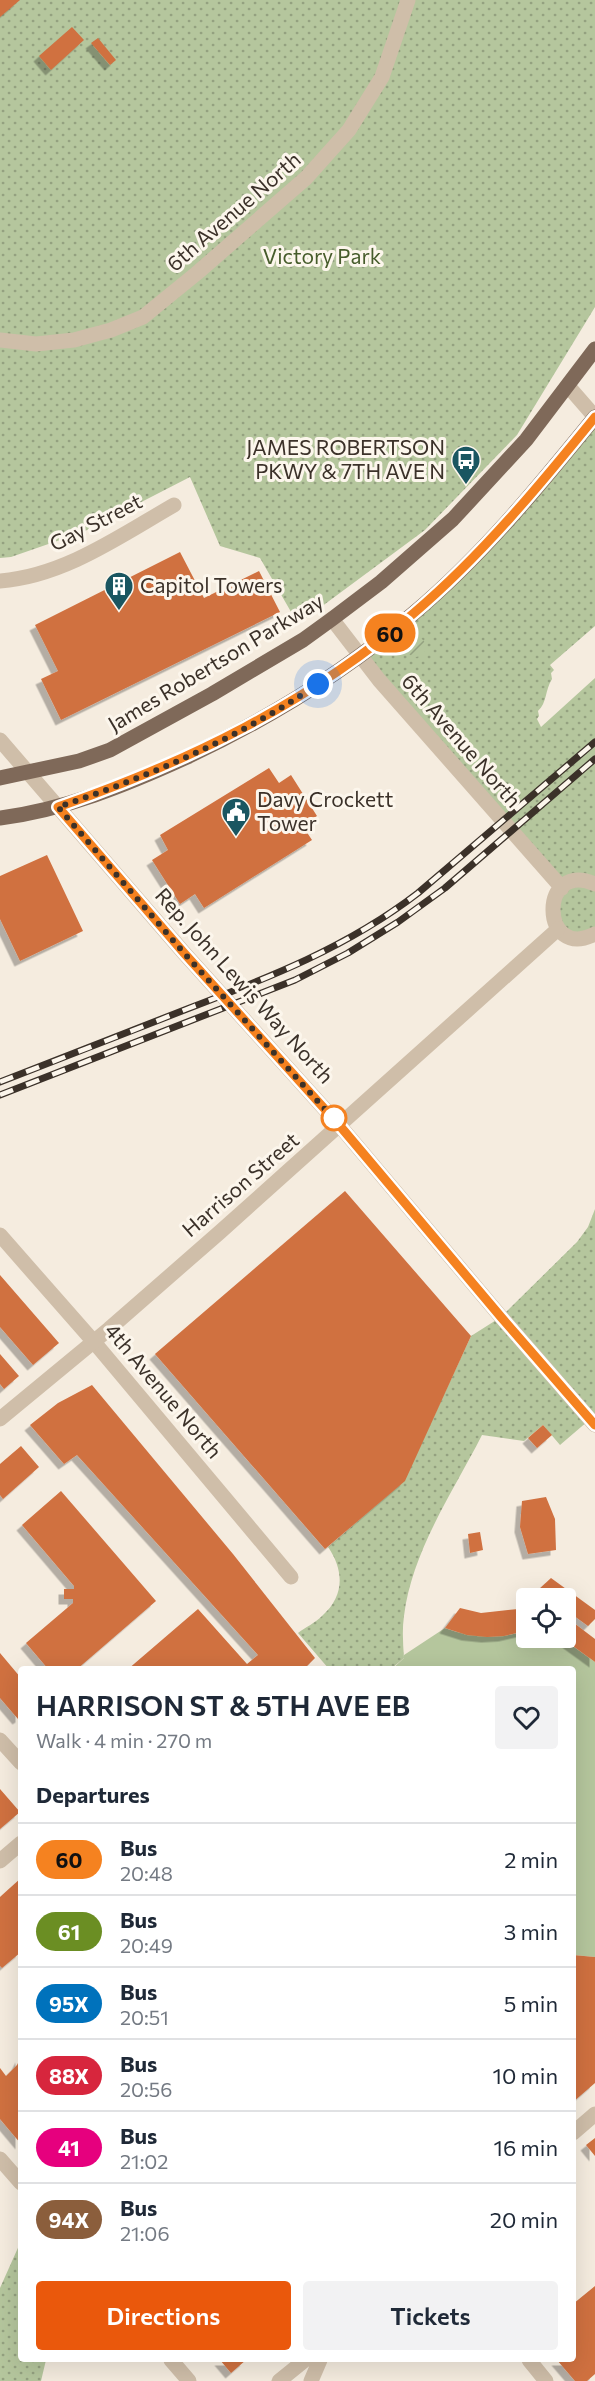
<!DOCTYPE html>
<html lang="en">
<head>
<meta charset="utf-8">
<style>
	body { margin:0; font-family:Commissioner,sans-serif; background:#f2f2f3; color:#1f2937; height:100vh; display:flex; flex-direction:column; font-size:22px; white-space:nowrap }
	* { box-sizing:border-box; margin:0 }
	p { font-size:20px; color:#747a83 }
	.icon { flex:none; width:33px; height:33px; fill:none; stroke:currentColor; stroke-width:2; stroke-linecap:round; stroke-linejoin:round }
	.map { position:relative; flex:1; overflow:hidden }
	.side { position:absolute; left:18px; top:1666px; width:558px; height:696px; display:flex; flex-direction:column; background:#fff; border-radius:6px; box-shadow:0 6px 24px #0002 }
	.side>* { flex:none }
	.badge { padding:0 12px; border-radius:20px; font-size:21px; line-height:39px }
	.tools { position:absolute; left:516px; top:1588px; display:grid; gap:12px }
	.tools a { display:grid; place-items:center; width:60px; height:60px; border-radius:6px; background:#fff; box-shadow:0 6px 24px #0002; font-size:30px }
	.you { position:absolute; width:30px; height:30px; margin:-15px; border:4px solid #fff; border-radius:50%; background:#1a73e8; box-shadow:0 0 0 9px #1a73e833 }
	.map>.badge { position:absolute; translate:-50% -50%; box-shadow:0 0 0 3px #fff }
	h2 { padding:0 18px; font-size:22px; line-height:54px }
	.round { display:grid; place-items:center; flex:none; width:63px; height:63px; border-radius:6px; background:#f2f2f3 }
	.summary { display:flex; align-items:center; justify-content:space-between; height:102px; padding:0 18px }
	h1 { font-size:28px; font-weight:600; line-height:45px }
	.cta { display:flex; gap:12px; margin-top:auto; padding:12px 18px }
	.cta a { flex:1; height:69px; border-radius:6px; background:#ea580c; color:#fff; font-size:24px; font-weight:600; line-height:69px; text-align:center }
	.cta a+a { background:#f2f2f3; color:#1f2937 }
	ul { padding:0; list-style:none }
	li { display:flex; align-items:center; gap:18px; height:72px; padding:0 18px; border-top:2px solid #e0e1e3 }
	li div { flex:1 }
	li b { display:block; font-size:22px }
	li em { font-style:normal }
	li .badge { min-width:66px; font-weight:700; text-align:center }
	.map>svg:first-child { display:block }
	.grass { fill:url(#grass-dots) }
	.garden { fill:url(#garden-furrows) }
	.pitch { fill:#b5c69d }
	.building { fill:#d07141; filter:url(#shadow) }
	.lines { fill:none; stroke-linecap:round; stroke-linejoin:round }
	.minor { stroke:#cfbea9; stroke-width:15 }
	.tertiary { stroke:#cfbea9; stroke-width:15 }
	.primary { stroke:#7f6959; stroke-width:15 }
	.rail-casing { stroke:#3b3129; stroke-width:7 }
	.rail { stroke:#fcf6ec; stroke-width:4.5; stroke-dasharray:14; stroke-linecap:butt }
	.line-casing { stroke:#fff; stroke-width:14 }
	.line { stroke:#f58220; stroke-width:9 }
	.walk { stroke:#3b3129; stroke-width:6; stroke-dasharray:0 10.8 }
	.stop-dot { fill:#fff; stroke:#f58220; stroke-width:3 }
	.labels { text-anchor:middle; stroke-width:6; stroke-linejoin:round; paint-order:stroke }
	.street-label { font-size:21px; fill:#3b3129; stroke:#fcf6ec }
	.park-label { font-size:21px; fill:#465c2b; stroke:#fcf6ec }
	.poi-label { font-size:21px; fill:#3b3129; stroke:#fcf6ec; text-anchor:start }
</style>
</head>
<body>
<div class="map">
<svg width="595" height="2381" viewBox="0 0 595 2381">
	<defs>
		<pattern id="grass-dots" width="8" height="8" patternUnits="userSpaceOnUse" patternTransform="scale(1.5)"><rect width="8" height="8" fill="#b5c69d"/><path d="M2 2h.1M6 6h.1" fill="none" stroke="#94a180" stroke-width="1.8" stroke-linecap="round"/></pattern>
		<pattern id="garden-furrows" width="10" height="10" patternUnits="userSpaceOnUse" patternTransform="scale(1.5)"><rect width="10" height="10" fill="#b5c69d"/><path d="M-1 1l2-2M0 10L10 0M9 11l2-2" fill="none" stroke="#94a180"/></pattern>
		<filter id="shadow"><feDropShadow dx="-5.5" dy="5.5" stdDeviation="0" flood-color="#0004"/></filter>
	</defs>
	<rect width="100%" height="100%" fill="#f5ecdf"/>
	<!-- grass -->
	<path class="grass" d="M0,0H595V307L517,435L425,530L298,624L260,558L220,546L190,477L83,532L11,557L0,558Z
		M595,417V626L550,665L554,670L551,673L552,679C545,690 547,703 538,711L539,716L537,719L541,727L595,678V934L562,932L558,891L358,655L415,613Z
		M595,1209V1415L560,1445L543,1425L524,1441L482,1435C453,1492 412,1551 404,1616C402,1630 403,1644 404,1658L391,1669H329L298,1633C306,1627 315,1623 322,1616C345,1596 344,1570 328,1547L404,1481L471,1336L501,1317L577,1242L588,1227Z
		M21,2241V2360H46L41,2381H0V2288Z"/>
	<!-- garden -->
	<path class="garden" d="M406 647a10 10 0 1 1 20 0a10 10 0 1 1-20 0Z"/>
	<!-- pitch -->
	<path class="pitch" d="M445,1628C472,1638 499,1639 526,1631V1638H562L595,1662V1957L573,1955V1670H391L404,1658V1655Z"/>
	<!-- building -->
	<path class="building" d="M0,0H20L0,17Z
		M72,27L84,40L51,70L39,56Z
		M98,38L116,60L110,65L91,43Z
		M180,552L204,598L259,571L280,612L61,720L41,679L58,671L35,625Z
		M269,768L279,783L291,775L317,816L302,825L312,840L204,908L195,894L180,904L152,860L168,850L160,835Z
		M47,855L83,931L20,961L0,919V876Z
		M345,1191L471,1336L405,1481L325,1549L155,1354Z
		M0,1275L59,1343L33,1365L0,1327Z
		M0,1354L19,1376L4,1389L0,1384Z
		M92,1385L233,1554L315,1658L303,1670H127L198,1609L247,1664L258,1655L77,1455L64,1464L30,1425L58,1403Z
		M543,1425L552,1435L537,1448L528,1438Z
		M21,1446L39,1467L3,1499L0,1495V1464Z
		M61,1491L156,1601L76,1670H49L26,1643L73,1603V1599H64V1589H74V1586L22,1525Z
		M546,1497L555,1519L556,1550L528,1554L520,1527L522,1501Z
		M480,1532L483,1550L470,1553L468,1534Z
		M551,1578L595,1610V1619L588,1626L566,1610V1599H551L538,1590Z
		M460,1608L481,1613L518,1609L519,1614L526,1612V1631L504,1636L487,1637L467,1635L445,1628Z
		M566,1617L595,1639V1662L562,1638H566Z
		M0,1653L21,1678V1717L18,1719L0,1698Z
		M0,1789L20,1812L0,1829Z
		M21,1878V1952L2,1968L0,1966V1897Z
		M573,1955L595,1957V2083L573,2102Z
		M21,2057V2144L0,2119V2068L6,2076L17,2065Z
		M595,2138V2156L586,2145Z
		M595,2286V2374L587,2381H575L557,2360H573V2304Z
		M220,2360H246L231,2373Z"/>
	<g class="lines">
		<!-- minor -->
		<path class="minor" d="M0,340L36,344L74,340L111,330L143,317L197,273L306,178L349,130L382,77L408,0
			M568,386L595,417
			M0,581C64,576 120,536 174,505
			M332,619L379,680L562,888
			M595,884C538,859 540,962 595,934
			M94,1342L291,1577
			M0,1861L21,1843
			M573,2133L595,2114"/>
		<!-- tertiary -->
		<path class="tertiary" d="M0,740L184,953L340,1126L501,1317L595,1425
			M0,1235L94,1342
			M0,1419L109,1329L220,1232L558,929
			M0,1740L21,1763
			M0,2159L21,2183
			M171,2360L189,2381
			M529,2360L546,2381
			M279,2381L305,2360
			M311,2381L320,2360"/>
		<!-- primary -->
		<path class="primary" d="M0,778L79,761L110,750L212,694L303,640L332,619L381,582L453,519L526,440L595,349
			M0,818C64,810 126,785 185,758C266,720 345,672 414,613C482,556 539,486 595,417"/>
		<!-- rail casing -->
		<g class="rail-casing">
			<path id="rail" d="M0,1082C62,1058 124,1034 187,1009C268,978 348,947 418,893L595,742
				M0,1095L295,980L348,953L398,922L445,888L595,759"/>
		</g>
		<!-- rail -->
		<use href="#rail" class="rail"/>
	</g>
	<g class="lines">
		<!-- line casing -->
		<g class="line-casing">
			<path id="line" d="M595,417C539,486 482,555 414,613C309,703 188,762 58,807L184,953L340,1126L501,1317L595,1425"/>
		</g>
		<!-- line -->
		<use href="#line" class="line"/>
		<!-- walk -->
		<path class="walk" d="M318,684C238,739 149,776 58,807L184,953L340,1126L334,1118"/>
	</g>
	<!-- icons -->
	<defs>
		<g id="bus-pin" transform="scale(1.5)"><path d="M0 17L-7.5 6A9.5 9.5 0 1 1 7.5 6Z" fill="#1a5661" stroke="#fcf6ec"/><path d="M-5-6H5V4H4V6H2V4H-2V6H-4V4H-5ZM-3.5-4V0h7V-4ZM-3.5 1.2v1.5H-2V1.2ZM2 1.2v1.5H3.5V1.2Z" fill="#fff"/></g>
		<g id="building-pin" transform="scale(1.5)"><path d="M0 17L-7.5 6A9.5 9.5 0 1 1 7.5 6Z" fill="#1a5661" stroke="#fcf6ec"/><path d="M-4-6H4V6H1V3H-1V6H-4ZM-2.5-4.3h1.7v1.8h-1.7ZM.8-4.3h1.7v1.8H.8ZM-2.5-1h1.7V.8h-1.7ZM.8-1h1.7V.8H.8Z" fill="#fff"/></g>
		<g id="civic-pin" transform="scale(1.5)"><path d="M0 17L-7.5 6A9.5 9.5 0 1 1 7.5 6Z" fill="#1a5661" stroke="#fcf6ec"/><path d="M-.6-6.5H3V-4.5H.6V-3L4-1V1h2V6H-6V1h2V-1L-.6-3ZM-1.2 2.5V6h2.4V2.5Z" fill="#fff"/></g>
	</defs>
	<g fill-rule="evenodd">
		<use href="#bus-pin" x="466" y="460"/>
		<use href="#building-pin" x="119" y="586"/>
		<use href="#civic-pin" x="236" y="812"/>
	</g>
	<!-- markers -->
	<circle class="stop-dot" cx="334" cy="1118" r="12"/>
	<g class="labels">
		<!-- street labels -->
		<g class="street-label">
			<text transform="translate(234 212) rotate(-41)" y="7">6th Avenue North</text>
			<text transform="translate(96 523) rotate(-27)" y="7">Gay Street</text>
			<text transform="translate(216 663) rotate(-31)" y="7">James Robertson Parkway</text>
			<text transform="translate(461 741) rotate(49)" y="7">6th Avenue North</text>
			<text transform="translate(244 986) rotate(48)" y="7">Rep. John Lewis Way North</text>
			<text transform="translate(241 1185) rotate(-41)" y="7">Harrison Street</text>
			<text transform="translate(163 1391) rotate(50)" y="7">4th Avenue North</text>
		</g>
		<!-- park labels -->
		<g class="park-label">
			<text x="322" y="264">Victory Park</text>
		</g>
		<!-- poi labels -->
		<g class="poi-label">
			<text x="445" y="455" text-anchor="end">JAMES ROBERTSON<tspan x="445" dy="24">PKWY &amp; 7TH AVE N</tspan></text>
			<text x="140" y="593">Capitol Towers</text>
			<text x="257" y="807">Davy Crockett<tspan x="257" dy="24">Tower</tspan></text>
		</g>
	</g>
</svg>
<div class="tools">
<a><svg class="icon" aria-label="locate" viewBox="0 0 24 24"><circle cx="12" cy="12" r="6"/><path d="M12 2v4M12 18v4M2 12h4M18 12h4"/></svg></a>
</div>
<div class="you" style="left:318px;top:684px"></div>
<b class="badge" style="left:390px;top:633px;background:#f58220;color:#111">60</b>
<section class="side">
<div class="summary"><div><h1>HARRISON ST &amp; 5TH AVE EB</h1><p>Walk · 4 min · 270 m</p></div><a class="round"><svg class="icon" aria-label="heart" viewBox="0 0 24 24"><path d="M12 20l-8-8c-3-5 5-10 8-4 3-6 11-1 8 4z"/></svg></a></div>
<h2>Departures</h2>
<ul>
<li><span class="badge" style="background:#f58220;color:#111">60</span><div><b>Bus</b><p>20:48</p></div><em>2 min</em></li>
<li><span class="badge" style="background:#6b8e23;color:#fff">61</span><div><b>Bus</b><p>20:49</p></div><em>3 min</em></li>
<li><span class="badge" style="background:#0072bc;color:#fff">95X</span><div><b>Bus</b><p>20:51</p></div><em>5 min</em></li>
<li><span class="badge" style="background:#d7263d;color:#fff">88X</span><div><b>Bus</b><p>20:56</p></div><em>10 min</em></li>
<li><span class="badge" style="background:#e6007e;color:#fff">41</span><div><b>Bus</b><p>21:02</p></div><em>16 min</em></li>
<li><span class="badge" style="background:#8b5e3c;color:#fff">94X</span><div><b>Bus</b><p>21:06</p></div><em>20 min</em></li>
</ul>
<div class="cta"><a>Directions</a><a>Tickets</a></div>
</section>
</div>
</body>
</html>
